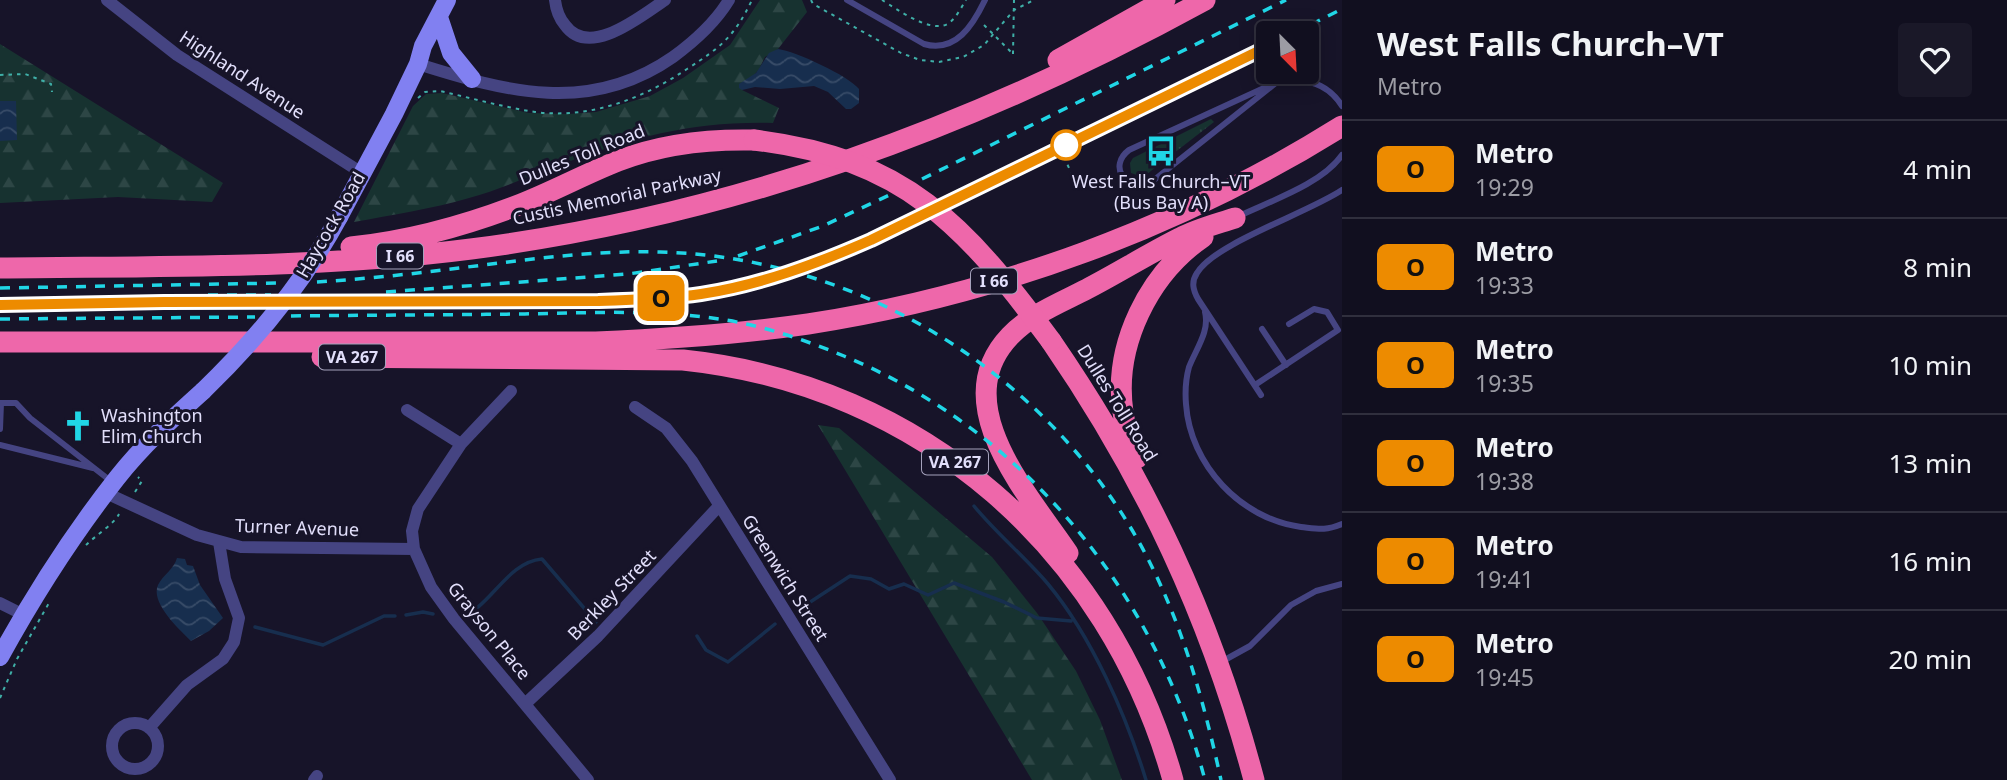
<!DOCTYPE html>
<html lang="en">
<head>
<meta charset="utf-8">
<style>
	body { margin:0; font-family:"Noto Sans",sans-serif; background:#1a1828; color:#f1f3f6; height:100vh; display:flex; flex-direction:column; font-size:26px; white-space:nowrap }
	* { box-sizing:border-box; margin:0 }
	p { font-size:23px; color:#9c9ca4 }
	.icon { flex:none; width:38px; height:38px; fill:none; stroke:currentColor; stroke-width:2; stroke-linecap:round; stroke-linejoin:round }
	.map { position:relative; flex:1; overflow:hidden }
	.details { display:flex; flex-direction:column; background:#110f1f; width:665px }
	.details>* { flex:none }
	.badge { padding:0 14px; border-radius:10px; font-size:24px; line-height:46px }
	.needle { width:46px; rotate:156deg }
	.controls { position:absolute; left:1256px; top:21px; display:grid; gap:14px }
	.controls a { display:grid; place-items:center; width:63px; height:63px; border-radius:7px; background:#110f1f; box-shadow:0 4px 18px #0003,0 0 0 2px #302f3d; font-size:35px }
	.map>.badge { position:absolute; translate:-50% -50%; box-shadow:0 0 0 4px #fff }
	.round { display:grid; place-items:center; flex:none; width:74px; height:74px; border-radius:7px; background:#1a1828 }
	.overview { display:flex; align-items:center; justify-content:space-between; height:119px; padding:0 35px }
	h1 { font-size:33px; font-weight:700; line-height:52px }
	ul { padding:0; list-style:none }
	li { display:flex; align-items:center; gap:21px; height:98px; padding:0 35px; border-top:2px solid #302f3d }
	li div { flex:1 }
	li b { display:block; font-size:26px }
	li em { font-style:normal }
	li .badge { min-width:77px; font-weight:700; text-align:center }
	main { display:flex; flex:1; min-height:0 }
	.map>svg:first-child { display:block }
	.grass { fill:url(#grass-tufts) }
	.forest { fill:url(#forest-firs) }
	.water { fill:url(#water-waves) }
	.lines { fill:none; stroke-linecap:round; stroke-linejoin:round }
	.stream { stroke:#172e4e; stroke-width:3.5 }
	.path { stroke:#3fafa7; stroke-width:2; stroke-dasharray:3.5 5; stroke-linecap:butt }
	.service { stroke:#454482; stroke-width:6 }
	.minor { stroke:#454482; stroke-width:12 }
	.secondary { stroke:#8180f1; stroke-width:18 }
	.motorway { stroke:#ee67aa; stroke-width:21 }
	.rail { stroke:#20d6e6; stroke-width:3.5; stroke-dasharray:10 9; stroke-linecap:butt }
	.secondary-bridge { stroke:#8180f1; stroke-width:18 }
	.motorway-bridge { stroke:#ee67aa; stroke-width:21 }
	.line-casing { stroke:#fff; stroke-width:16 }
	.line { stroke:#ed8b00; stroke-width:10 }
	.stop-dot { fill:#fff; stroke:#ed8b00; stroke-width:3.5 }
	.labels { text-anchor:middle; stroke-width:6; stroke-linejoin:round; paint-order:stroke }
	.shield { fill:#171429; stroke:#a5a2bc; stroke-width:2 }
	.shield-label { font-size:16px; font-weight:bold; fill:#e2dffb }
	.street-label { font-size:18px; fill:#e2dffb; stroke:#171429 }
	.poi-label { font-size:18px; fill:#e2dffb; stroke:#171429 }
</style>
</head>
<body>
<main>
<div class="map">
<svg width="1342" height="780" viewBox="0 0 1342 780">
	<defs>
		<pattern id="grass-tufts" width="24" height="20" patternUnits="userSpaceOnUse" patternTransform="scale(1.75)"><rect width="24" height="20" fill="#173230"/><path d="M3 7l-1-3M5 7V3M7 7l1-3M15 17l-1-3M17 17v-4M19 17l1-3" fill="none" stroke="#2d4645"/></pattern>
		<pattern id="forest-firs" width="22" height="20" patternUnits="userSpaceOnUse" patternTransform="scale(1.75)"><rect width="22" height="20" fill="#173230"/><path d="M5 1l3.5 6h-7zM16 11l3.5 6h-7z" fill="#2d4645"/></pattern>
		<pattern id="water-waves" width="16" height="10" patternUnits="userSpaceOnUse" patternTransform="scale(1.75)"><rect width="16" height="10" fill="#172e4e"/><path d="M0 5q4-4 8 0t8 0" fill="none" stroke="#384c68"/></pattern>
	</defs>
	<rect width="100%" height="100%" fill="#171429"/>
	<!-- grass -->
	<path class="grass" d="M1211,119L1214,122L1147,174L1140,176L1131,173L1130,163L1133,158Z"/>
	<!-- forest -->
	<path class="forest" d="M760,0H802L807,12L778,49L765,57L759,69L742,90L779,108L773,123C694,121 638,136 565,163C533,174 502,189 469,198C431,209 392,215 354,222L413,106L426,94L442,93L529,113L568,114L596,112L650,96L683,78L730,45Z
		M0,44L223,183L212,202L118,197L0,203Z
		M818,425L839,428L992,557L1037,613L1076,671L1100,720L1122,780H1032Z"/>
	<!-- water -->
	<path class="water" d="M778,49C795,51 849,76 859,89V103L851,109H846L828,92L814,86L780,89L755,87L742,90L739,88V84L756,73L769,53Z
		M0,101H16L17,140L0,141Z
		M177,558L185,559L187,565L193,566L200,585L223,618L209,631L191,641C180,630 150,603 158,585C163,575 174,569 177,558Z"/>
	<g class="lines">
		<!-- stream -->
		<path class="stream" d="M974,506C997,534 1025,557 1048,584C1092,637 1126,715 1146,780
			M798,610L850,576L871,579L889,589L904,584L928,595L954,583L1004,602L1037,618L1071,621
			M406,615L423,612L433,614
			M466,616C493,601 509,562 542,559L596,622
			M255,627L323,645L384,616H395
			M697,636L706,650L728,662L775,624"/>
		<!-- path -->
		<path class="path" d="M811,0L813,4L901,53L920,60L939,62L963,57L984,45L1014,10L1034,0
			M882,0C897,9 932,35 949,23C956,18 961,8 966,0
			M984,25L1012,53
			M1013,54L1014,0
			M0,75L25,74L51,84L52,92
			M418,98L425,92L440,91C471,98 503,107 535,112C590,119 642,99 687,69C721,47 734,37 752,0
			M1064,157L1074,179
			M135,492L142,481L138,477
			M86,545C95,536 115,523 119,514
			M0,698L17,659L49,603"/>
		<!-- service -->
		<path class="service" d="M847,0L924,44C956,53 973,25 985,0
			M1277,82L1149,184C1125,191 1108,166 1129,150L1277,82C1304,77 1327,82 1342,106
			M1239,216C1270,201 1322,184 1342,155
			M1205,312C1210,331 1196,349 1189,367C1186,378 1185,392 1186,404C1190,465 1241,519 1301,527C1319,529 1325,531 1342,524
			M1262,329L1286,365
			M1255,385L1338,330L1327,312L1314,309L1289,324
			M1261,395L1198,299C1193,290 1191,282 1197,273C1215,243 1308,213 1342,190
			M0,429L1,403H16L30,418L112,482
			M0,445L93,468
			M1221,662L1250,646L1291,605L1316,591L1342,584"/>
		<!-- minor -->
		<path class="minor" d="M107,0L177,55L362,173
			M555,0C556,9 559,18 565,25C589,59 641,16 665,0
			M418,64C507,92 590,115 673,57C695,41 715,23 729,0
			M511,391L461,444L418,509L412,531L414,549L431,587L454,619L588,780
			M635,407L666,428L692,461L890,780
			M407,410L461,444
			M106,493L197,535L241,547L414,549
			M0,603L24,615
			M525,704L598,636L719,506
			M112 746a23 23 0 1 1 46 0a23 23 0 1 1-46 0Z
			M149,728L187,685L223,659L234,642L239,618L225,579L219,542
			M314,780L317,776"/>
		<!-- secondary -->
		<path class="secondary" d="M439,17L451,53L472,79
			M339,217L394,114L418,64L423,46L447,0
			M0,657C34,595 73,534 117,478C142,446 173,418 203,391"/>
		<!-- motorway -->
		<path class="motorway" d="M1058,60L1165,0
			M351,247C409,241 467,225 521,204C554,191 585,174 618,161C661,144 708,139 754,140
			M0,268C157,266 315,269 471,249C734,215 973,127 1205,0
			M1051,341C1146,479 1211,618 1254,780
			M0,342H596C667,339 738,334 808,324C996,295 1181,227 1342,126
			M322,357L683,360C922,385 1109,550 1173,780
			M1137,458C1131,443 1125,428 1123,412C1113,345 1149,274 1203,237
			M1068,553C1029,495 945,404 1010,336C1031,314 1060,303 1087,289C1118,273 1148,254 1180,238C1197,229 1217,224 1235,218"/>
		<!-- rail -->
		<path class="rail" d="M1294,33L1342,9
			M922,179L1286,0
			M954,200L1269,46
			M738,256L823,226L900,190
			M799,269L836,255L928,213
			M317,282C364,279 412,274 459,268C526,260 592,250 660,252C862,257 1052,376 1146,555C1183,626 1204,702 1221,780
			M0,288L279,283
			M386,292L628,274L717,261
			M208,295H271
			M303,302C378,302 452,302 527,302C614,301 701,301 785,274
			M0,305L220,302
			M291,316C367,315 443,315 519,314C586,313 653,309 719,319C762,325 805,340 844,356C1025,431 1155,592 1205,780
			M0,319L255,317"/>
		<!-- secondary-bridge -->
		<path class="secondary-bridge" d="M203,391C257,339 304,282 339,217"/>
		<!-- motorway-bridge -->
		<path class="motorway-bridge" d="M754,140C905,158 965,225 1051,341"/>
	</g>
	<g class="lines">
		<!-- line casing -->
		<g class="line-casing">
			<path id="line" d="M0,305L164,302L598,301C632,300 667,299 701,294C760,285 816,264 871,240L1269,46"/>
		</g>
		<!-- line -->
		<use href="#line" class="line"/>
	</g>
	<!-- icons -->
	<defs>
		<g id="bus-bare" transform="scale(2.415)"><path d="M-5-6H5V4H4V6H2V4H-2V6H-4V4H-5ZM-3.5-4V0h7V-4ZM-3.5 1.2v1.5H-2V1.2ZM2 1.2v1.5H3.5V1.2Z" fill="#20d6e6" stroke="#171429" stroke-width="2.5" paint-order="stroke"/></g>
		<g id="church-bare" transform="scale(2.415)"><path d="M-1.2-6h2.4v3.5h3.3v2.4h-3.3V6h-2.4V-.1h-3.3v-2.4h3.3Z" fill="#20d6e6" stroke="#171429" stroke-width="2.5" paint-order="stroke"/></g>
	</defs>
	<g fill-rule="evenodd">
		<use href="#bus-bare" x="1161" y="151"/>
		<use href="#church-bare" x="78" y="426"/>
	</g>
	<!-- markers -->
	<circle class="stop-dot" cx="1066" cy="145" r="14"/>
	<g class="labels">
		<!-- shield labels -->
		<g class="shield">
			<rect x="377" y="243.5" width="46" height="25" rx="5"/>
			<rect x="971" y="268.5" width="46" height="25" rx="5"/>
			<rect x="319" y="344.5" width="66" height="25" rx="5"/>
			<rect x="922" y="449.5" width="66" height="25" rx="5"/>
		</g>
		<g class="shield-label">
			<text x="400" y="262">I 66</text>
			<text x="994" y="287">I 66</text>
			<text x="352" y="363">VA 267</text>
			<text x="955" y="468">VA 267</text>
		</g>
		<!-- street labels -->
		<g class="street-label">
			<text transform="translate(242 75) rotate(33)" y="6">Highland Avenue</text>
			<text transform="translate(582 155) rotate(-22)" y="6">Dulles Toll Road</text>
			<text transform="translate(617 197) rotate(-12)" y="6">Custis Memorial Parkway</text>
			<text transform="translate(331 225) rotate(-60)" y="6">Haycock Road</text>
			<text transform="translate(1117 403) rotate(58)" y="6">Dulles Toll Road</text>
			<text transform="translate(297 528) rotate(2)" y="6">Turner Avenue</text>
			<text transform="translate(785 578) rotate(58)" y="6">Greenwich Street</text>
			<text transform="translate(612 595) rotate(-46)" y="6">Berkley Street</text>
			<text transform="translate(489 631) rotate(51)" y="6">Grayson Place</text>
		</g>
		<!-- poi labels -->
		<g class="poi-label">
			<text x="1161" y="188">West Falls Church–VT<tspan x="1161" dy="21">(Bus Bay A)</tspan></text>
			<text x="101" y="422" text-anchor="start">Washington<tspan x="101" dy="21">Elim Church</tspan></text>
		</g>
	</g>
</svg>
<div class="controls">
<a><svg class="needle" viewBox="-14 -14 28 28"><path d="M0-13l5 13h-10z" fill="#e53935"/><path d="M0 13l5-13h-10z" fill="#9c9ca4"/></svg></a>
</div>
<b class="badge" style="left:661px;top:298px;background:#ed8b00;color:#111">O</b>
</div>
<section class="details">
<div class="overview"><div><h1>West Falls Church–VT</h1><p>Metro</p></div><a class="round"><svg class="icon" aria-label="heart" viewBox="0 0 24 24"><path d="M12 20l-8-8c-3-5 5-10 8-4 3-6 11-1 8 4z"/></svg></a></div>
<ul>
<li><span class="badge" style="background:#ed8b00;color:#111">O</span><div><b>Metro</b><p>19:29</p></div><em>4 min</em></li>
<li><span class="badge" style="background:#ed8b00;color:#111">O</span><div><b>Metro</b><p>19:33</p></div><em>8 min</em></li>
<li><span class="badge" style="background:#ed8b00;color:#111">O</span><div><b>Metro</b><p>19:35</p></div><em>10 min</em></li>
<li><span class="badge" style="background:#ed8b00;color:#111">O</span><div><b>Metro</b><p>19:38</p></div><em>13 min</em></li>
<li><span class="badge" style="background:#ed8b00;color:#111">O</span><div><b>Metro</b><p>19:41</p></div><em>16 min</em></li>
<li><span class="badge" style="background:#ed8b00;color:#111">O</span><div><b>Metro</b><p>19:45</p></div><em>20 min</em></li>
</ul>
</section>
</main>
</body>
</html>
